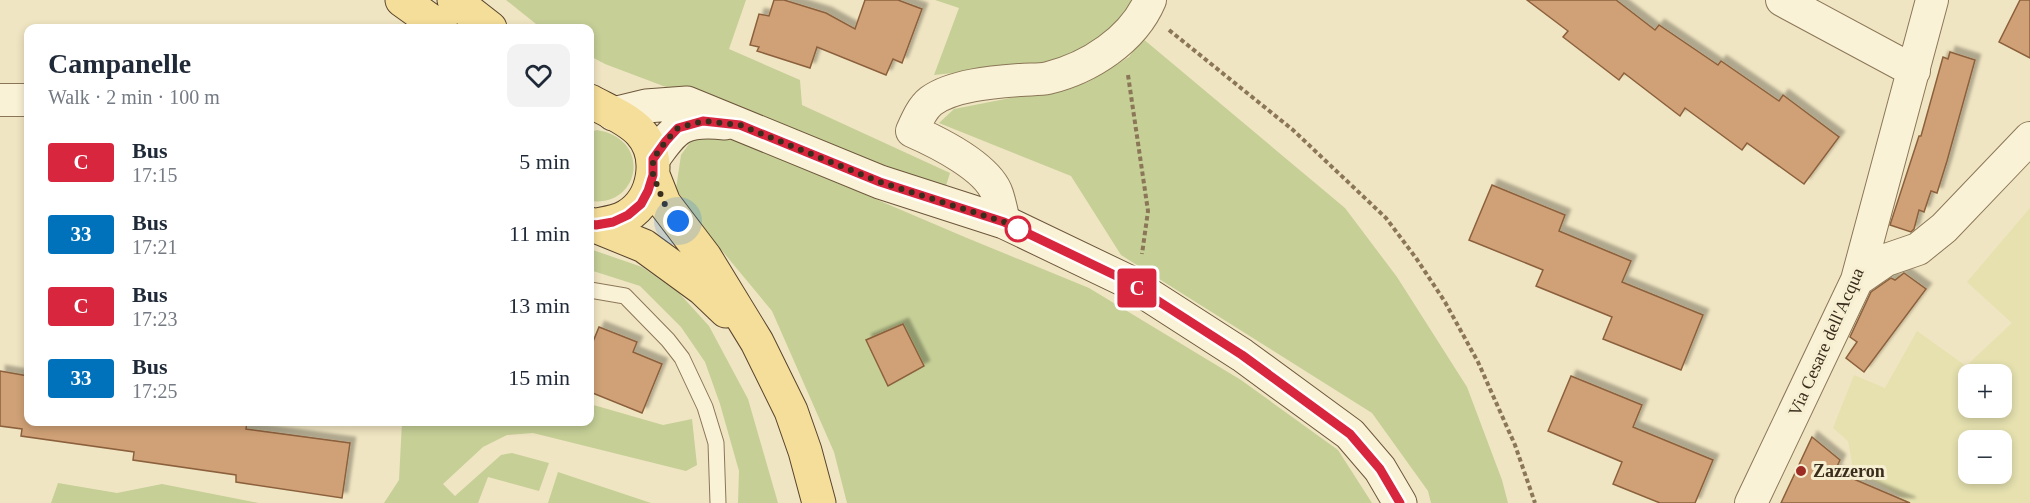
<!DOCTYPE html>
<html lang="en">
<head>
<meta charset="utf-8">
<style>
	body { margin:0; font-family:"Times New Roman",serif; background:#f2f2f3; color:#1f2937; height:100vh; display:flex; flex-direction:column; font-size:22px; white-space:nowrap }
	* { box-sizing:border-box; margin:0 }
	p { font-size:20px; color:#747a83 }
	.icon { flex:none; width:33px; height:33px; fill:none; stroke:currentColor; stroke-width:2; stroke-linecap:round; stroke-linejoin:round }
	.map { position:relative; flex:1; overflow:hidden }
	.details { position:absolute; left:24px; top:24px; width:570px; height:402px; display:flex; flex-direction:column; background:#fff; border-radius:12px; box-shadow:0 3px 9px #0003 }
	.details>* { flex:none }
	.badge { padding:0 12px; border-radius:4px; font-size:21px; line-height:39px }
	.fabs { position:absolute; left:1958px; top:364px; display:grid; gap:12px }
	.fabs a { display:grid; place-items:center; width:54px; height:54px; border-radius:12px; background:#fff; box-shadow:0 3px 9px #0003; font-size:30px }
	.you { position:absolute; width:30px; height:30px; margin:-15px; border:4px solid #fff; border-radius:50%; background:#1a73e8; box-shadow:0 0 0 9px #1a73e833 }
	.map>.badge { position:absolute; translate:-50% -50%; box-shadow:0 0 0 3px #fff }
	.round { display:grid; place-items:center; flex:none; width:63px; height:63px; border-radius:12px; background:#f2f2f3 }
	.head { display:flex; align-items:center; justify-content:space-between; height:102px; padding:0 24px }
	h1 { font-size:28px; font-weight:800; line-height:45px }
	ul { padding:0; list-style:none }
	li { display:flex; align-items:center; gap:18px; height:72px; padding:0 24px }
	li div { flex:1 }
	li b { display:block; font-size:22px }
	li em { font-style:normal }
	li .badge { min-width:66px; font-weight:700; text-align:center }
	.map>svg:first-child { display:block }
	.farmland { fill:#e6e1af; fill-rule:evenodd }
	.green { fill:#c5cf96 }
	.building { fill:#d0a176; stroke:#8c613d; stroke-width:1.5; filter:url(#shadow) }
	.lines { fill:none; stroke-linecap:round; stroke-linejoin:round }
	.lane-casing { stroke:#8b7758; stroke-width:17 }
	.street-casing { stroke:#8b7758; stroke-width:34 }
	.secondary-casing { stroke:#6d573c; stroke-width:35 }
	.primary-casing { stroke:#59442d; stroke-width:35 }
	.path { stroke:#8b7758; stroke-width:4; stroke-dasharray:4.5 3; stroke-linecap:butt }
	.lane { stroke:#faf2d6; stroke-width:15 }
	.street { stroke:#faf2d6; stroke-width:32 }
	.secondary { stroke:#faf2d6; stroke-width:33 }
	.primary { stroke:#f5de99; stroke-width:33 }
	.line-casing { stroke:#fff; stroke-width:14 }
	.line { stroke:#d7263d; stroke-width:9 }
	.walk { stroke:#3a2d1d; stroke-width:6; stroke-dasharray:0 10.8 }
	.stop-dot { fill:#fff; stroke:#d7263d; stroke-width:3 }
	.poi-dot { fill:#9d2c25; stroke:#f7efd2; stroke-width:2 }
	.labels { text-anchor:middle; stroke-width:6; stroke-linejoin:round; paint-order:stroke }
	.street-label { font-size:18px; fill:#3a2d1d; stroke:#f7efd2 }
	.poi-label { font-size:18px; font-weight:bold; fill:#3a2d1d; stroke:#f7efd2; text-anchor:start }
</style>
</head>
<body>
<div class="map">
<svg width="2030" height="503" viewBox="0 0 2030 503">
	<defs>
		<filter id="shadow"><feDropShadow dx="5.5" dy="-5.5" stdDeviation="1.5" flood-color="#0004"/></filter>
	</defs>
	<rect width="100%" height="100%" fill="#f0e5c2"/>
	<!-- farmland -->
	<path class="farmland" d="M2030,208V503H1899L1902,497L1853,469L1848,441L1833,428L1854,375L1885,388L1917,331L1966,366L2012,323L1967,282ZM1968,375H2001V408H1968ZM1968,441H2001V474H1968Z"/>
	<!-- green -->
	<path class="green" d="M506,0H746L729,49L800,80L802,105L950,173L944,192L605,64L590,56V28H541Z
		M935,0H1137L1115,29L1063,61L934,75L959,8Z
		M1142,38L1345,208L1397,277L1467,387L1502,480L1508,503H1431L1428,491L1372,413L1121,255L1071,176L939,123L954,109L1086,83L1129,57Z
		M597,130C653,139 640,208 590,201V132Z
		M696,134L725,135L967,238L1089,288L1241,380L1338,450L1372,503H847L834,452L772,311L699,223L676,189L681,155Z
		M590,249L642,267L679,293L709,326L748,399L778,503H738L739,471L720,404L705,362L681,327L640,286L590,270Z
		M590,404L663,425L692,419L697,465L686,471L533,433L507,435L483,447L443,484L455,496L501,455L512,453L549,463L539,491L488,477L478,503H384L399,480L402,422H590Z
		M558,472L651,503H548Z
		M58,483L117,493L162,484L259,503H51Z"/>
	<!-- building -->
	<path class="building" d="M774,0H784L826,13L855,29L865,0H898L922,9L902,63L893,59L886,75L817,47L810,68L757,51L759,47L750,45L759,14L769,16Z
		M1527,0H1616L1655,30L1659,25L1718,65L1721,61L1779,101L1783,95L1839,137L1804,184L1747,143L1742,150L1685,108L1680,116L1624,73L1619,80L1563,37L1568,31Z
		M2020,0H2030V58L1999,42Z
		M1950,52L1975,60L1947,161L1937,193L1931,191L1924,212L1919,210L1914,229L1911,232L1890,225L1919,136H1921L1943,57L1948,59Z
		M1492,185L1565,215L1559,231L1631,261L1622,282L1703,315L1681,370L1603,339L1612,317L1536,286L1543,270L1469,240Z
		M1904,273L1926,289L1864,372L1846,358L1857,342L1850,337L1871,292L1891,278L1895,280Z
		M903,324L924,366L888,386L866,340Z
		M599,327L637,342L633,352L662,364L642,413L590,392V349Z
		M0,371L28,376V422H247L246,429L350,443L342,498L236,482V475L133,460L134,452L21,436L22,429L0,426Z
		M1571,376L1642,405L1633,427L1713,460L1695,503H1660L1613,484L1622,462L1548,431Z
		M1812,437L1840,460L1835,471L1910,503H1781Z"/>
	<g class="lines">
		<!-- lane casing -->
		<g class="lane-casing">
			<path id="lane" d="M590,290L625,296L668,340L682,358L705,407L716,443L718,503"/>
		</g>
		<!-- street casing -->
		<g class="street-casing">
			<path id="street" d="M1782,0L1914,71
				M0,100H28
				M1004,222C1002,213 1000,203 997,194C988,167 937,142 912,131C917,120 922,108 931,101C953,85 994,82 1020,80C1029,79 1039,80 1048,78C1089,68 1133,40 1150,0
				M1857,280L1886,260L1918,249L1944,228L2030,138
				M1751,503L1857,280L1932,0"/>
		</g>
		<!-- secondary casing -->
		<g class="secondary-casing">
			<path id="secondary" d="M613,114L646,106L687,103L880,182L1004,222L1127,281L1242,355L1350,434L1380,469L1400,503
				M653,159C676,126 683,119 725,123"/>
		</g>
		<!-- primary casing -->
		<g class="primary-casing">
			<path id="primary" d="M402,0L441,28
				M454,0L490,28
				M590,101C606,110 627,118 640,132C662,156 655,199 627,216C617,222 607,223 596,225
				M653,175L664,203L705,257L757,342L791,411L805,451L819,503
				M590,224L644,246L703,289L726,311"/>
		</g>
		<!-- path -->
		<path class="path" d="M1169,30L1293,130L1386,218L1416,258L1445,302L1478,362L1515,445L1535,503
			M1128,75L1148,211L1142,254"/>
		<!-- lane -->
		<use href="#lane" class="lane"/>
		<!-- street -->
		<use href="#street" class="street"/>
		<!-- secondary -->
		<use href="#secondary" class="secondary"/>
		<!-- primary -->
		<use href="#primary" class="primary"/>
	</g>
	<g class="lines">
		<!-- line casing -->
		<g class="line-casing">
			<path id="line" d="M590,224L596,225L613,222L628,215L641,204L648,191L653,175V159L666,141L678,128L703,121L740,125L880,182L1004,222L1127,281L1242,355L1350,434L1380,469L1400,503"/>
		</g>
		<!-- line -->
		<use href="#line" class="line"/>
		<!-- walk -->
		<path class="walk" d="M678,221L664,203L653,175V159L666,141L678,128L703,121L740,125L880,182L1004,222L1018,229"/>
	</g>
	<!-- markers -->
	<circle class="stop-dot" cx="1018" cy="229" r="12"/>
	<circle class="poi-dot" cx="1801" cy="471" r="6"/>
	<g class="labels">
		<!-- street labels -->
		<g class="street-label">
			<text transform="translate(1826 342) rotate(-66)" y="6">Via Cesare dell'Acqua</text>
		</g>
		<!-- poi labels -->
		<g class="poi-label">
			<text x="1813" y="477">Zazzeron</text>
		</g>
	</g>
</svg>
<div class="fabs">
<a>+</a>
<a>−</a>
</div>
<div class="you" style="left:678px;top:221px"></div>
<b class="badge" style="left:1137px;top:288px;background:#d7263d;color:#fff">C</b>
<section class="details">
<div class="head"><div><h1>Campanelle</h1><p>Walk · 2 min · 100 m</p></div><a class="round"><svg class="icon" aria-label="heart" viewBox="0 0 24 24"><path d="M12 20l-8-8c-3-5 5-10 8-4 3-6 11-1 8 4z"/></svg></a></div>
<ul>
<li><span class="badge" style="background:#d7263d;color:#fff">C</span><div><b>Bus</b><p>17:15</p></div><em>5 min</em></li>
<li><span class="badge" style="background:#0072bc;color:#fff">33</span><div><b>Bus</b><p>17:21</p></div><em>11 min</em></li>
<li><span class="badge" style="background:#d7263d;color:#fff">C</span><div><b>Bus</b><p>17:23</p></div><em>13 min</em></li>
<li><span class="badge" style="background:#0072bc;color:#fff">33</span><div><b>Bus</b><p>17:25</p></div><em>15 min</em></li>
</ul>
</section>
</div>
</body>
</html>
